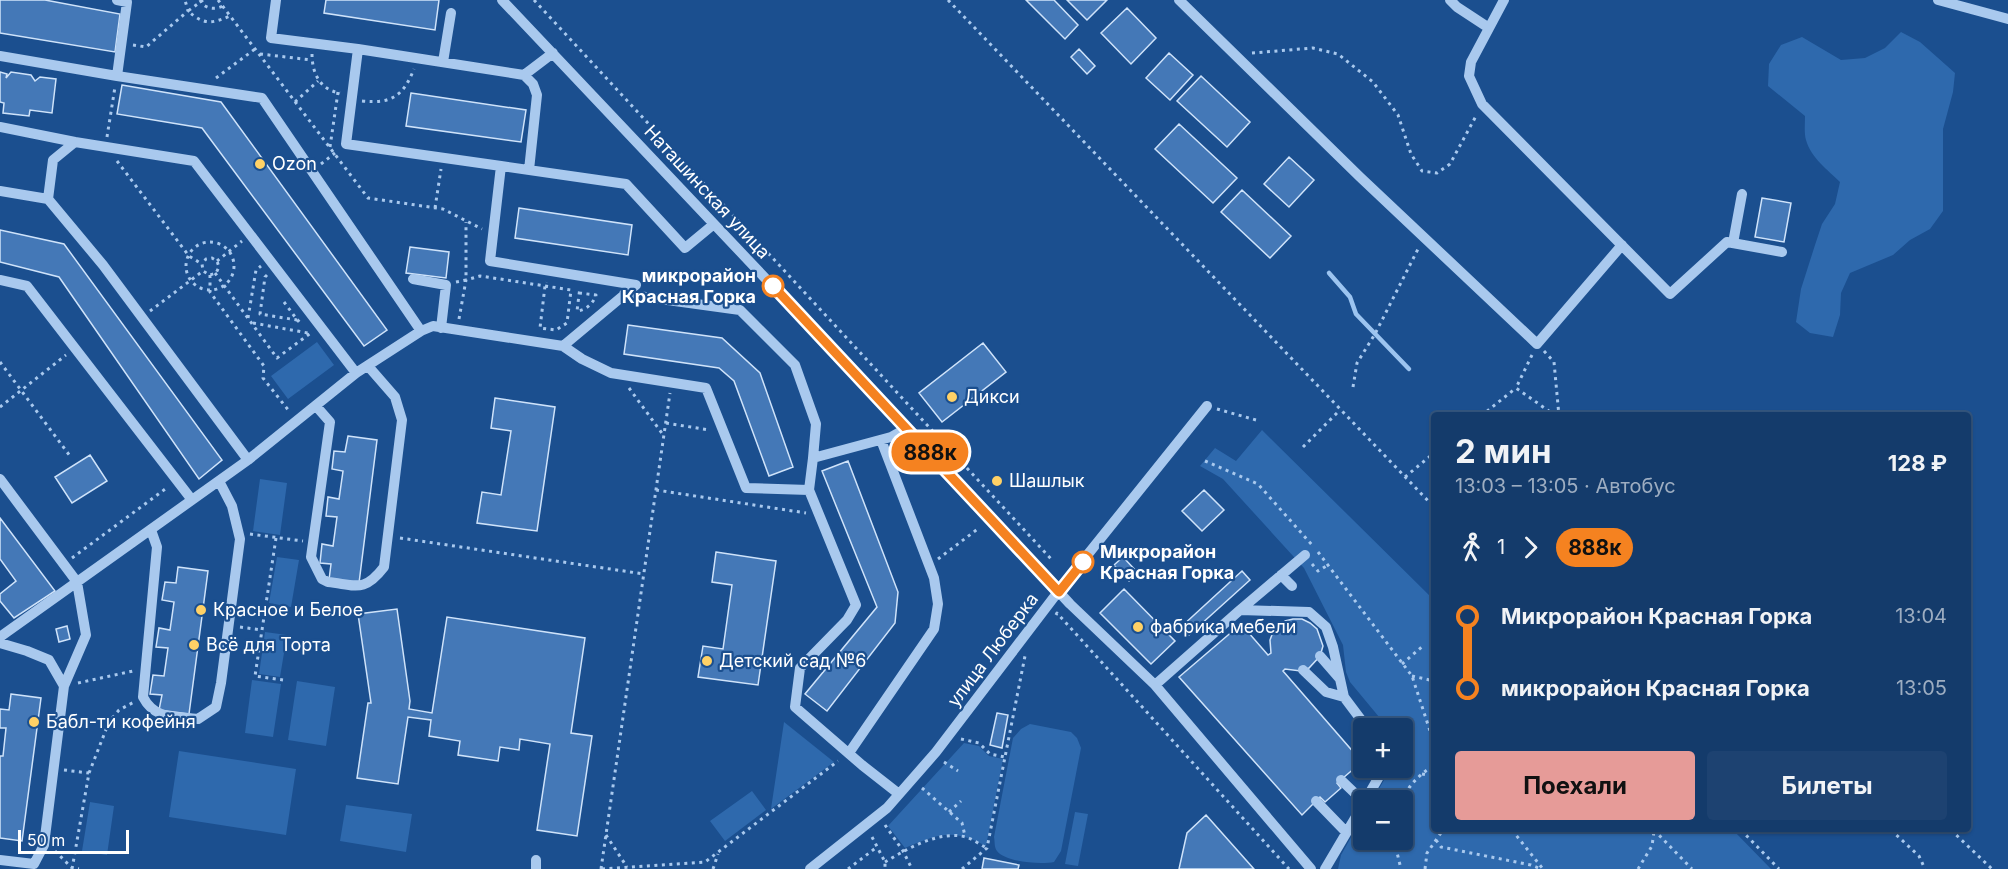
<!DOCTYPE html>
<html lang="ru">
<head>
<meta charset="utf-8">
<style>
	body { margin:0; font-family:Inter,sans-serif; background:#1d4271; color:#f1f3f6; height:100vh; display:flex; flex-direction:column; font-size:22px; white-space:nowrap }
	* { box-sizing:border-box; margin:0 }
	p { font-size:20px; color:#9dadc1 }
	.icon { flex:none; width:33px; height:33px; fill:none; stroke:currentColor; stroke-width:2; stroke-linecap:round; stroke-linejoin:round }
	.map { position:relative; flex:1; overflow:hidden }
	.side { position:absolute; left:1431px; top:412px; width:540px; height:420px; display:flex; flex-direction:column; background:#143b6b; border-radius:6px; box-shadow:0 2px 4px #0004,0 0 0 2px #33557e }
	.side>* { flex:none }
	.badge { padding:0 12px; border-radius:20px; font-size:21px; line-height:39px }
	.controls { position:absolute; left:1353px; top:718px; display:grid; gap:12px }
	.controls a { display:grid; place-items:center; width:60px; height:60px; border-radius:6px; background:#143b6b; box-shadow:0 2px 4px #0004,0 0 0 2px #33557e; font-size:30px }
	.scale { position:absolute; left:18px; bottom:15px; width:111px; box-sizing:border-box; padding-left:6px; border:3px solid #fff; border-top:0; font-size:16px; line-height:21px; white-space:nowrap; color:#fff; -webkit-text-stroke:4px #1b4f8f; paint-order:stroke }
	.map>.badge { position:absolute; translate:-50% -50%; box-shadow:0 0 0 3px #fff }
	.legs { display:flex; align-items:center; gap:9px; height:66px; padding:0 24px; font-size:20px }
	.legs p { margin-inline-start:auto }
	.summary { display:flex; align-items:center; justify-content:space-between; height:102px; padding:0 24px }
	h1 { font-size:33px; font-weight:700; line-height:45px }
	.action { display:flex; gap:12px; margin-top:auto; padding:12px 24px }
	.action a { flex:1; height:69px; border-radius:6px; background:#e69b98; color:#111; font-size:24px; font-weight:700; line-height:69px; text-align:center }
	.action a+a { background:#1d4271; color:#f1f3f6 }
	ul { padding:0 24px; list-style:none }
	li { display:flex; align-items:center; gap:21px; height:72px; font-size:22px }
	li i { display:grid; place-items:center; width:9px; height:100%; margin:0 8px; background:currentColor }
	li i::after { content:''; width:15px; height:15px; margin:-8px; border:4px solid; border-radius:50%; background:#143b6b }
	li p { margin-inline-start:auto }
	li:first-child i { background:linear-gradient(#0000 50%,currentColor 0) }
	li:last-child i { background:linear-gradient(currentColor 50%,#0000 0) }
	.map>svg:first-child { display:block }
	.green { fill:#2e69ad }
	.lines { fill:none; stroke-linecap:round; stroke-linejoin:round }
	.stream { stroke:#9cc4f0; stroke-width:4.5 }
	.building { fill:#4478b7; stroke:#cfe3fa; stroke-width:1.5 }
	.path { stroke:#a9c9ee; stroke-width:3; stroke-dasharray:3 4.5; stroke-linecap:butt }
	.minor { stroke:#a9c9ee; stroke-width:10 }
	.line-1-casing { stroke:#fff; stroke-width:14 }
	.line-1 { stroke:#f58220; stroke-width:9 }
	.poi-dot { fill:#ffd166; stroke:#1b4f8f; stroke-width:2 }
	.stop-1-dot { fill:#fff; stroke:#f58220; stroke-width:3 }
	.labels { text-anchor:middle; stroke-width:4.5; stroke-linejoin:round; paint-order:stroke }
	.poi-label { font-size:18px; fill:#fff; stroke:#1b4f8f; text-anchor:start }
	.street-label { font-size:18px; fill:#fff; stroke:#1b4f8f }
	.stop-label { font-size:18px; font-weight:bold; fill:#fff; stroke:#1b4f8f; text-anchor:end }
</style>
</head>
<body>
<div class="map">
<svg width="2008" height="869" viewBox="0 0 2008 869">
	<rect width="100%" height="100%" fill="#1b4f8f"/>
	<!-- green -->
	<path class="green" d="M1901,32L1920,42L1955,73L1953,92L1943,129V211L1930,229L1910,240L1893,255L1850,273L1841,293L1840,315L1833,337L1810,333L1796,322L1801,289L1815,245L1822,224L1835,204L1840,182C1828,170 1811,158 1806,140C1804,133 1805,124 1805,116L1768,86L1769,64L1781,45L1802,37L1841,60L1865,58L1885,48Z
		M317,342L334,365L288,399L271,376Z
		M1262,430L1434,600V830H1733L1771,869H1338L1341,855L1363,816L1364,840H1402V801H1372L1391,768H1402V729H1389L1350,682L1346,672L1343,645L1304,568L1223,479L1200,466L1215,448L1236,461Z
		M260,479L287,483L280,535L253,531Z
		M277,557L299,560L291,607L269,603Z
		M265,632L287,635L280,677L259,674Z
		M252,680L281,684L273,737L245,733Z
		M297,681L335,687L326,746L288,740Z
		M784,722L834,762L771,809Z
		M1030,724L1071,732L1077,738L1081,748L1061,851L1054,862C1041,865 1005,862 997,851C994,847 995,842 994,837L1013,738L1021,729Z
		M964,743L979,746L989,756L1003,759L986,846C952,828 939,834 905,848L888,826Z
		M179,751L296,769L286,835L169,817Z
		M752,791L766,810L725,841L710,821Z
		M90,802L114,806L107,855L82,851Z
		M346,805L412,814L406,852L340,841Z
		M1075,812L1088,814L1078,866L1065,864Z"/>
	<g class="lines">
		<!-- stream -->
		<path class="stream" d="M1329,273L1350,297L1356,314L1409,369"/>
	</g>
	<!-- building -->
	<path class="building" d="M0,0H45L120,14L115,52L0,33Z
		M326,0H439L435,30L324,13Z
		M1026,0H1054L1078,25L1065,39Z
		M1067,0H1107L1087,20Z
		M1127,8L1156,38L1131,64L1101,33Z
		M1079,49L1095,66L1087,74L1071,57Z
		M1169,53L1193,75L1170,100L1146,78Z
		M0,72L7,74L6,78L11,72L31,75L35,81L40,77L56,79L52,113L30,110L29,116L3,113L4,103L0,102Z
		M1201,76L1250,122L1227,147L1177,101Z
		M122,85L221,102L387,330L364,346L202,128L117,114Z
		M411,93L526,110L521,142L406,126Z
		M1179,124L1237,178L1213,203L1155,149Z
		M1289,157L1314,180L1289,207L1264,184Z
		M1242,190L1291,236L1270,258L1221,212Z
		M1762,198L1791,203L1784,242L1755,237Z
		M519,208L632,225L628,255L515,238Z
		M0,230L64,244L222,460L199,479L59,277L0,262Z
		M410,247L449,252L446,278L406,273Z
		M628,325L722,338L760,373L793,467L769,476L734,381L719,368L624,354Z
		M983,343L1006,372L942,422L919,393Z
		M495,398L555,407L537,531L477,523L482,492L501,495L511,431L491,428Z
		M348,436L377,440L359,583L329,580L331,564L320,563L322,544L333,546L337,517L326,516L328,497L339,499L343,471L332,469L334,451L345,452Z
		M90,455L107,481L72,503L55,477Z
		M848,461L898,592L895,623L827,711L805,694L877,607L822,471Z
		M1204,490L1224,510L1202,531L1182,511Z
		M0,518L55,591L14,618L0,601V594L16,581L0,559Z
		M716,552L776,561L758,685L698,677L703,646L723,649L732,585L712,582Z
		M1123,557L1138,573L1129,581L1114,565Z
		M178,567L208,571L189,714L159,710L162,695L150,694L153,675L164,676L168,648L156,647L159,628L170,630L174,602L162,600L165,582L176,583Z
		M1242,571L1250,580L1189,635L1181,627Z
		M1124,589L1175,641L1151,664L1100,613Z
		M397,609L410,701L409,709L432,713L447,617L585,638L571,733L592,736L577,836L537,830L550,744L520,739L519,750L500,747L498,761L458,755L460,741L429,736L431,720L408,717L398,784L357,778L368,703H371L358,614Z
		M1293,619H1302L1310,623L1317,629L1323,646L1320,656L1309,668L1301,671L1285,669L1283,671L1362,762L1337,783L1341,788L1325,802L1320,797L1302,815L1179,677L1241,624L1268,655L1271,653L1270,640L1273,632L1285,621Z
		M67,626L70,639L59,642L56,629Z
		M11,694L41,698L22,841L0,838V756H3L6,728H0V709L9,710Z
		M997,713L1008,715L1002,748L990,745Z
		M1206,815L1254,869H1179L1187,833Z
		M984,858L1019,865L1018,869H982Z"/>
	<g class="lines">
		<!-- path -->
		<path class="path" d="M200,0C204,9 215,10 223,6
			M203,0L188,11C204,25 211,24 230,16
			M218,0L368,198L443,209L482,229
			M534,0L1052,560
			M948,0L1434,507
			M133,45L146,47L188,11L185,0
			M1252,53L1313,48L1338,54L1373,82L1398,115L1411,154L1422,171L1437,173L1450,164L1476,116
			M260,54L312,60
			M312,54C312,73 320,90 340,93
			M216,78L255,49
			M362,101C392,104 403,96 414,69
			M295,102L318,81
			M107,137L115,87
			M330,147L338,92
			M117,161L189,256L202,264L203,271L210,275L216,273L219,267L217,261L212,258L206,259L202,264
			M321,164L335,153
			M435,208L441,169
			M186 266a24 24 0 1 1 48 0a24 24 0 1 1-48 0Z
			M217,261L242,241
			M215,273L277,358L312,332
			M210,275V292L264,366L263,378L289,411
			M267,275L265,277L260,314L297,320
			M456,282L466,280V222
			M579,293L596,295C593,304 586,310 577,311L580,287
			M284,302L298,321L300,319
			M150,311L203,271
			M248,318L256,270L261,266
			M459,319L466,280L480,276L487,277L571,290L567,323L556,330L540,328L545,286L546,282
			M253,323L308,333
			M1544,351L1554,362L1559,416
			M1532,355L1516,388L1556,416
			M0,362L70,456
			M1353,387L1357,363L1375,334L1418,249
			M629,388L664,436
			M0,407L66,355
			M1217,409L1256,420
			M1481,416L1516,388
			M666,423L709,430
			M1303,447L1340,410
			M1205,461L1258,484L1312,545
			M1405,477L1434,453
			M656,490L806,513
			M250,534L303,541
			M276,538L255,676L283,680
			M400,538L644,574
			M1318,552L1412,676L1434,743
			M72,558L168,487
			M938,559L979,528
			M1312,564L1318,571L1328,565
			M1056,615L1057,613L1289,869
			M240,627L262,630
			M1402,664L1424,645
			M1412,676L1434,681
			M78,683L133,671
			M961,739L979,743L990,754L1005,757
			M944,762L958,771
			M64,770L89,773
			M1422,774L1434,776
			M922,788L962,823L965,836
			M1401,801C1409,785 1419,775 1434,765
			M949,812L961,801
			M885,825L903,851L912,869
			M1512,830L1543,869
			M1654,830L1692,869
			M1741,830L1779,869
			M1891,830L1919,856L1925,869
			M1951,830L1992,869
			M606,835L627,867
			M872,837L885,862V869
			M1394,840L1401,869
			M1436,840L1441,847L1531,865L1541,869
			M55,851L72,868L79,869
			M885,862C907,849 939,830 966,837C973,839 980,845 987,848
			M72,869L89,773L109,722L119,710L134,702
			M601,869L670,393
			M602,869L705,862L838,761
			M713,869L718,854
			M848,869L877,847
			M962,869L987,848L1025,656
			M1425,869L1427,853L1443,830
			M1638,869L1652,846L1654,831"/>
		<!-- minor -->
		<path class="minor" d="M117,0L127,2L117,76L262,98L421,331
			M276,0L271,38L358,49L346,144L501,166L490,261L636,285L563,346L582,359L611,373L706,388L746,488L809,490L813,458L891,437L907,428
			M502,0L907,428L1070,604L1155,685L1311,869
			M1179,0L1360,177L1537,344L1622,245
			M1450,0L1457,7L1489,28
			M1504,0L1471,62L1469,76L1482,104L1670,294L1727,242L1782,252
			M1938,0L2008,19
			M358,49L524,75L553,53
			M0,56L117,76
			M443,62L451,13
			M524,75L533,84L537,95L529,170
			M0,127L75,142
			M501,166L626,184L685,248L714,224
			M0,191L48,199
			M1733,243L1742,194
			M413,279L446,285L441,328
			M0,280L27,286L192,500
			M624,294L740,310L795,365L816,424L813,458
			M316,406L330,422L311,557L322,579L328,582C356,585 364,593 384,567L402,420L395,397L368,366
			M248,460L103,265L48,199L53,160L75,142L194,161L356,373
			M0,479L77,582L86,635L64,686
			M809,490L856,605L847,620L800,668L795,707L862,765L899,794
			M151,530L157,547L143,697C155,720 175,716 198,719L216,707L221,683L240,539L232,506L219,481
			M1281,575L1292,586
			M1240,610L1305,555
			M0,637L248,460L356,373L421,331L433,326L563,346
			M0,643L27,651L49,660L64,686L44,845L34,864L0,860
			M1320,656L1340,679
			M1303,670L1326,692L1344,697
			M1155,685L1240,610L1309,612L1326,627L1333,647L1344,697L1368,729
			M849,753L934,629L938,604L934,578L881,440
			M1341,780L1364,802
			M1316,801L1346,832
			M1365,801L1380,775L1382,768
			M536,860V869
			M810,869L887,808L936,752L1064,584L1207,406
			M1325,869L1364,803"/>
	</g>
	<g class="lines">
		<!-- line-1 casing -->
		<g class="line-1-casing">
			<path id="line-1" d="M773,286L1059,592L1083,562"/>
		</g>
		<!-- line-1 -->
		<use href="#line-1" class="line-1"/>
	</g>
	<!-- markers -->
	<g class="poi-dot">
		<circle cx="260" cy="164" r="6"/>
		<circle cx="952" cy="397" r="6"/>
		<circle cx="997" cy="481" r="6"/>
		<circle cx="201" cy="610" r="6"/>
		<circle cx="1138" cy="627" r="6"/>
		<circle cx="194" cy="645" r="6"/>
		<circle cx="707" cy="661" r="6"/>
		<circle cx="34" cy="722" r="6"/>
	</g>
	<g class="stop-1-dot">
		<circle cx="773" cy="286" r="10"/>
		<circle cx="1083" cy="562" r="10"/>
	</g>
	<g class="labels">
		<!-- poi labels -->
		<g class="poi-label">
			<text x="272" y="170">Ozon</text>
			<text x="964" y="403">Дикси</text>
			<text x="1009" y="487">Шашлык</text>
			<text x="213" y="616">Красное и Белое</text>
			<text x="1150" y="633">фабрика мебели</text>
			<text x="206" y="651">Всё для Торта</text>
			<text x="719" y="667">Детский сад №6</text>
			<text x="46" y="728">Бабл-ти кофейня</text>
		</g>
		<!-- street labels -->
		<g class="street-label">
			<text transform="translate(707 192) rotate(47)" y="6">Наташинская улица</text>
			<text transform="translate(993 650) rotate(-53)" y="6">улица Люберка</text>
		</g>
		<!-- stop labels -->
		<g class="stop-label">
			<text x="756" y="282">микрорайон<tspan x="756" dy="21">Красная Горка</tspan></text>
			<text x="1100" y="558" text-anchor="start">Микрорайон<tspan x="1100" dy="21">Красная Горка</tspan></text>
		</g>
	</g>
</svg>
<div class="controls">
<a>+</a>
<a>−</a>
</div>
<div class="scale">50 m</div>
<b class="badge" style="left:930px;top:452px;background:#f58220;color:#111">888к</b>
<section class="side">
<div class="summary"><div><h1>2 мин</h1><p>13:03 – 13:05 · Автобус</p></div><b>128 ₽</b></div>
<div class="legs"><svg class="icon" aria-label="walk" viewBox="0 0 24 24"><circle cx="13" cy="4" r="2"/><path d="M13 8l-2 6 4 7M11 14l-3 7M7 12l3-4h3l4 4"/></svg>1<svg class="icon" aria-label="forward" viewBox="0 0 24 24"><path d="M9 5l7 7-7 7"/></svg><b class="badge" style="background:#f58220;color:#111">888к</b></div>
<ul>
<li><i style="color:#f58220"></i><b>Микрорайон Красная Горка</b><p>13:04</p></li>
<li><i style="color:#f58220"></i><b>микрорайон Красная Горка</b><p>13:05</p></li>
</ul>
<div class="action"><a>Поехали</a><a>Билеты</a></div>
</section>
</div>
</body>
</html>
